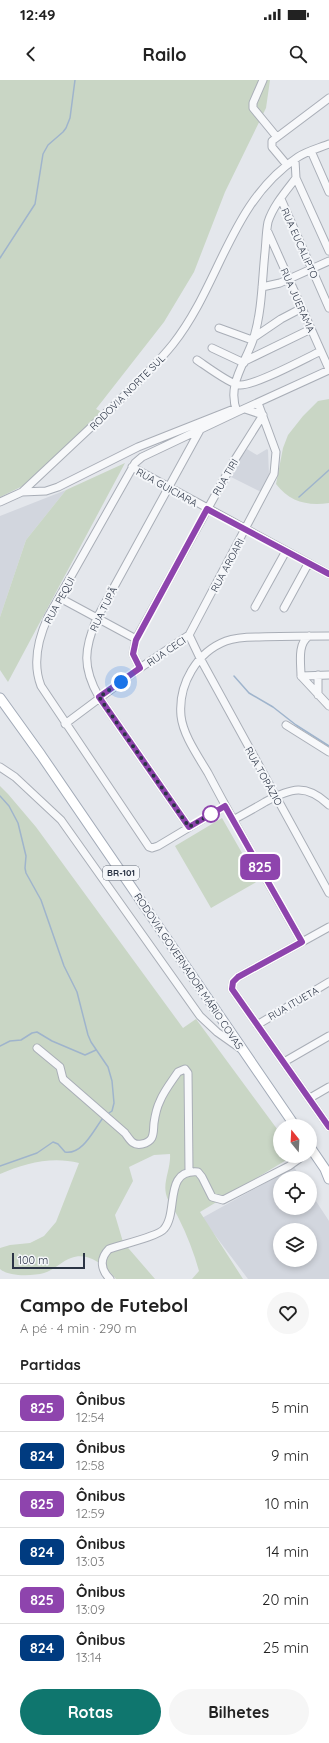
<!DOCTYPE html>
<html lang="pt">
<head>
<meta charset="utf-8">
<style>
	body { margin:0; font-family:Quicksand,sans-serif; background:#f6f6f6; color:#222; height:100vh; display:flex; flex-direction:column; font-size:15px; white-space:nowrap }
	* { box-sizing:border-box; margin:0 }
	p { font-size:13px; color:#767676 }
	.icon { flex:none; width:22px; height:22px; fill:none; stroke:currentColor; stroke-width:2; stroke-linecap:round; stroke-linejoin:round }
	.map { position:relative; height:1199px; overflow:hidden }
	.sheet { display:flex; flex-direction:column; background:#fff; flex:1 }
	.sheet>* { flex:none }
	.badge { padding:0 8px; border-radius:6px; font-size:14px; line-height:26px }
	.needle { width:26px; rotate:342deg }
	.tools { position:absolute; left:273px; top:1039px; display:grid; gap:8px }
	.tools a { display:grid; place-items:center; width:44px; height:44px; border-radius:50%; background:#fff; box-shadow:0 2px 6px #0003; font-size:20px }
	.scale { position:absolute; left:12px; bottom:10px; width:73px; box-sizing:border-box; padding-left:4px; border:2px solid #2b3445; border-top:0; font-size:11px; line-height:14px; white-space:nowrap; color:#2b3445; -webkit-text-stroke:3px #f4f6f9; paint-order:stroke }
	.you { position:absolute; width:20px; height:20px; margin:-10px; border:3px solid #fff; border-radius:50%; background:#1a73e8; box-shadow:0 0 0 6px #1a73e833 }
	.map>.badge { position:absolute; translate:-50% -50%; box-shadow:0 0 0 2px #fff }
	h2 { padding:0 20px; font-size:15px; line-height:36px }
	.round { display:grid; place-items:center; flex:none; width:42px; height:42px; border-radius:21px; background:#f6f6f6 }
	.overview { display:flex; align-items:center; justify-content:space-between; height:68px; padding:0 20px }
	h1 { font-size:19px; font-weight:700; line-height:30px }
	.button { display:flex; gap:8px; margin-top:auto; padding:8px 20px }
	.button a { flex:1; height:46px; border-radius:24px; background:#0f766e; color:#fff; font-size:16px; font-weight:700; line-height:46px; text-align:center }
	.button a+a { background:#f6f6f6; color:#222 }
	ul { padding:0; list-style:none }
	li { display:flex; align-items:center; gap:12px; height:48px; padding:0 20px; border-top:1px solid #e0e0e0 }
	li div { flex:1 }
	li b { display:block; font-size:15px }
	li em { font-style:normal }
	li .badge { min-width:44px; font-weight:700; text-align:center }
	.status { display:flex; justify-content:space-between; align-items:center; height:28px; padding:0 20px; background:#fff; direction:ltr }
	.status svg { height:11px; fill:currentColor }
	header { display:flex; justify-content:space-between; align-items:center; height:52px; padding:0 20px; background:#fff; font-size:18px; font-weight:700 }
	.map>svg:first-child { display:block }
	.built { fill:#d2d6de; fill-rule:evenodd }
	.green { fill:#c9d6c5 }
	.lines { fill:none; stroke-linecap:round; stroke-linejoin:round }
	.stream { stroke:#9fb4cc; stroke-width:1.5 }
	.minor-casing { stroke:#a9aeb7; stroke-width:9 }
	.major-casing { stroke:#a3abb8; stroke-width:11 }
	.minor { stroke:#f7f8fa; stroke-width:7 }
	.major { stroke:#fff; stroke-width:9 }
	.line-casing { stroke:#fff; stroke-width:9 }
	.line { stroke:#8e44ad; stroke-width:6 }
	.walk { stroke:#2b3445; stroke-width:4; stroke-dasharray:0 7.2 }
	.stop-dot { fill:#fff; stroke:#8e44ad; stroke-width:2 }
	.labels { text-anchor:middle; stroke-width:4; stroke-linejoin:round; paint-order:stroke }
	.shield { fill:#f4f6f9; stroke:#676e7b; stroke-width:1 }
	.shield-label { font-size:9px; font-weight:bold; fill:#2b3445 }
	.street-label { font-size:10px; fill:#2b3445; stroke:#f4f6f9 }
</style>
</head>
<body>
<div class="status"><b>12:49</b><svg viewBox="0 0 49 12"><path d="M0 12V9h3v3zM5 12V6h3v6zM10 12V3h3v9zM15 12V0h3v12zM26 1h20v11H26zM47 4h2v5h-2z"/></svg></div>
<header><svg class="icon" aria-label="back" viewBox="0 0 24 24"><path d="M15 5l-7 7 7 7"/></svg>Railo<svg class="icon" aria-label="search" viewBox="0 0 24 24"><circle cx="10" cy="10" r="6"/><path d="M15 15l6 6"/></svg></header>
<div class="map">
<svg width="329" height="1199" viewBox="0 0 329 1199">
	<rect width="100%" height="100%" fill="#e4e7ec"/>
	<!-- built -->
	<path class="built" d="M247,369L257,375L267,369L268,370L269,395L261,412L229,396Z
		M66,410L26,460L0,537V436Z
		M294,1087L301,1098H280V1128H310V1112L329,1141V1199H248L202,1138ZM280,1150H310V1180H280Z"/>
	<!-- green -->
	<path class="green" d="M0,0H270L266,28L225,112L194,192L164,242L96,329L104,333L31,402L0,417Z
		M329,319V423C307,426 290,422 276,404L283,368L288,355L303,336L318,321Z
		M125,383L8,602L0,590V537L26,460L66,410Z
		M0,706L8,714L36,747L183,948L196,939L280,1053V1076H293L200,1132L243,1199H192L199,1191C194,1173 187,1155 179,1139C175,1130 168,1123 166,1114C163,1101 171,1088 170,1074L154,1075L129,1087L133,1101L115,1135L123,1162L155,1199H116C106,1187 89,1171 71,1178C62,1181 54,1190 44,1193C33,1196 9,1197 0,1189V1168L10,1165L30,1163L44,1156L56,1142L79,1083C52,1076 25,1083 0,1094Z
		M222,738L258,801L211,828L175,766Z"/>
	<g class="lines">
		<!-- stream -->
		<path class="stream" d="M0,178L35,124L43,74L48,65L63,52L66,48L70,38L75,0
			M299,417L329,390
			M234,596L249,613L273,627L296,645L329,666
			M0,716L9,726L18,743L26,776L25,788L26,793L41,820L64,886L77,912L88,955L91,962L108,987L112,1001L114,1023L112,1031L109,1033
			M0,966L10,961L21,960L32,953L37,952L52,961L85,975L96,970
			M0,1086L37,1073L53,1062L58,1064L65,1072C83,1075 94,1049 103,1038"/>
		<!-- minor casing -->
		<g class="minor-casing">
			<path id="minor" d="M263,0L253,23V28L276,56
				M311,71L329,112
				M295,80L296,98L329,171
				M287,85L272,67V61L329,18
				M296,98C286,111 273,126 268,142C266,152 266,162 265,172C262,201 262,230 254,257C246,283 226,304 237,332L329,290
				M281,119L329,228
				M268,152L329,289
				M262,207L280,203L329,181
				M219,248L252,260
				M253,258L281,239L302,228
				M212,268L244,283
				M197,280C206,286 230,304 239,305C253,307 306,278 321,271
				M245,281L311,249
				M258,323L276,372L274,394L189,555L200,578L329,813
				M245,329L263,335
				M132,387L329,494
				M22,412L46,411L58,407L138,367L234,329
				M0,422L22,412C49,387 76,361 104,335C128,312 152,290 173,264C221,203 230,122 298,77C307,71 319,68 329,64
				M60,518L136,559
				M255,527L286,471
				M284,528L308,484
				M329,556C306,556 283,556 259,557C248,557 237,557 226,561C197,572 178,604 181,636C183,655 198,676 208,693C238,750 270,806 302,862L238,897L233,902L232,909L329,1047
				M140,588L133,574L136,559L234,381L263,335
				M301,596C301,583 297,564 309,556
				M301,596L329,626
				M301,596L329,595
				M318,615V595
				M65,644L140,588L189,555
				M286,645L329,672
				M0,687L15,697L61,740L200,936L217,952L241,969
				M225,726L158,766L152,768L149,767L41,606C32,583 38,559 48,537L135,383L142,377L237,332
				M233,740C244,734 255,728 265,722C291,708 306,703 329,725
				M189,747L99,617C82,587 84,569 97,538L200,350
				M302,862L329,847
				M257,945L329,902
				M37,968L60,987L63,999L125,1053C130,1060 133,1066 142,1064C155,1061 153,1053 154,1043C155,1036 157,1027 160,1021C164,1011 172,1001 178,992L185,989L188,993L189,1091
				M284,982L329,956
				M310,1018L329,1007
				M110,1199C101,1190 99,1179 109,1169C120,1165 159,1156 164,1149C179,1132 163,1089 198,1092L202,1097L212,1117L223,1120L289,1086L303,1076"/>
		</g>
		<!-- major casing -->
		<g class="major-casing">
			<path id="major" d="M0,618L41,675L295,1046
				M310,1067L325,1089L329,1099"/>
		</g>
		<!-- minor -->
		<use href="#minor" class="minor"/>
		<!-- major -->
		<use href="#major" class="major"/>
	</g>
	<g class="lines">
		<!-- line casing -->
		<g class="line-casing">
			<path id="line" d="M329,494L207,429L136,560L133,574L140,588L99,617L189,747L225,726L302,862L238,897L233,902L232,909L329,1047"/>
		</g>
		<!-- line -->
		<use href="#line" class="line"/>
		<!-- walk -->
		<path class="walk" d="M121,602L99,617L189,747L211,734"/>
	</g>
	<!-- markers -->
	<circle class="stop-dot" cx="211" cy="734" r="8"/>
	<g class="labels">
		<!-- shield labels -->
		<rect class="shield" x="103" y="786" width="36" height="14" rx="3"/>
		<g class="shield-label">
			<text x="121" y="796">BR-101</text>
		</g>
		<!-- street labels -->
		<g class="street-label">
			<text transform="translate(300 163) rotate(66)" y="4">RUA EUCALIPTO</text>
			<text transform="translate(298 220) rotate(66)" y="4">RUA JUERAMA</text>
			<text transform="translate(127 312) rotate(-45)" y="4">RODOVIA NORTE SUL</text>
			<text transform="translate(225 397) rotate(-60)" y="4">RUA TIRI</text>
			<text transform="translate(167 407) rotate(29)" y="4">RUA GUICIARA</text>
			<text transform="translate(227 485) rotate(-62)" y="4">RUA AROARI</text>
			<text transform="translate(59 520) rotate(-61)" y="4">RUA PEQUI</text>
			<text transform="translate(103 529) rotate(-64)" y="4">RUA TUPÃ</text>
			<text transform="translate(166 571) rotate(-34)" y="4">RUA CECI</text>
			<text transform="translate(264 696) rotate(61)" y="4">RUA TOPÁZIO</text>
			<text transform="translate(189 891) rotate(56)" y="4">RODOVIA GOVERNADOR MÁRIO COVAS</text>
			<text transform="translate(293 923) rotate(-30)" y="4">RUA ITUETA</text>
		</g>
	</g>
</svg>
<div class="tools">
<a><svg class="needle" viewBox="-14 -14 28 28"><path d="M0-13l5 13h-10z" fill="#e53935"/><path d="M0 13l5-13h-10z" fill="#767676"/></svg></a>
<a><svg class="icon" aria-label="locate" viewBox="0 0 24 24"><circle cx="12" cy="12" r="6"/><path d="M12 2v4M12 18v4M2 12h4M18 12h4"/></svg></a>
<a><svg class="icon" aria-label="layers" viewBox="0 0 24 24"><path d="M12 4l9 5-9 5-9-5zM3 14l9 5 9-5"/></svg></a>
</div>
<div class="scale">100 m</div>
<div class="you" style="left:121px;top:602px"></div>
<b class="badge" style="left:260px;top:787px;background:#8e44ad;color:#fff">825</b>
</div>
<section class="sheet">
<div class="overview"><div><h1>Campo de Futebol</h1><p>A pé · 4 min · 290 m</p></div><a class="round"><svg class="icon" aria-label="heart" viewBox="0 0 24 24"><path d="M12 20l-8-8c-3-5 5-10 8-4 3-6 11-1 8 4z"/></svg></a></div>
<h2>Partidas</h2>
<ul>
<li><span class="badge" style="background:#8e44ad;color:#fff">825</span><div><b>Ônibus</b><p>12:54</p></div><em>5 min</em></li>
<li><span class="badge" style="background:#003b80;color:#fff">824</span><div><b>Ônibus</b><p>12:58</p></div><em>9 min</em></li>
<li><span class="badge" style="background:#8e44ad;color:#fff">825</span><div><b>Ônibus</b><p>12:59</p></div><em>10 min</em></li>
<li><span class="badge" style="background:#003b80;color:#fff">824</span><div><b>Ônibus</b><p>13:03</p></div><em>14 min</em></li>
<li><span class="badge" style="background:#8e44ad;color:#fff">825</span><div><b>Ônibus</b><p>13:09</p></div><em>20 min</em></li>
<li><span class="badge" style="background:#003b80;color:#fff">824</span><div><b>Ônibus</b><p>13:14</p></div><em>25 min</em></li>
</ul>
<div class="button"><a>Rotas</a><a>Bilhetes</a></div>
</section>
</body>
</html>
